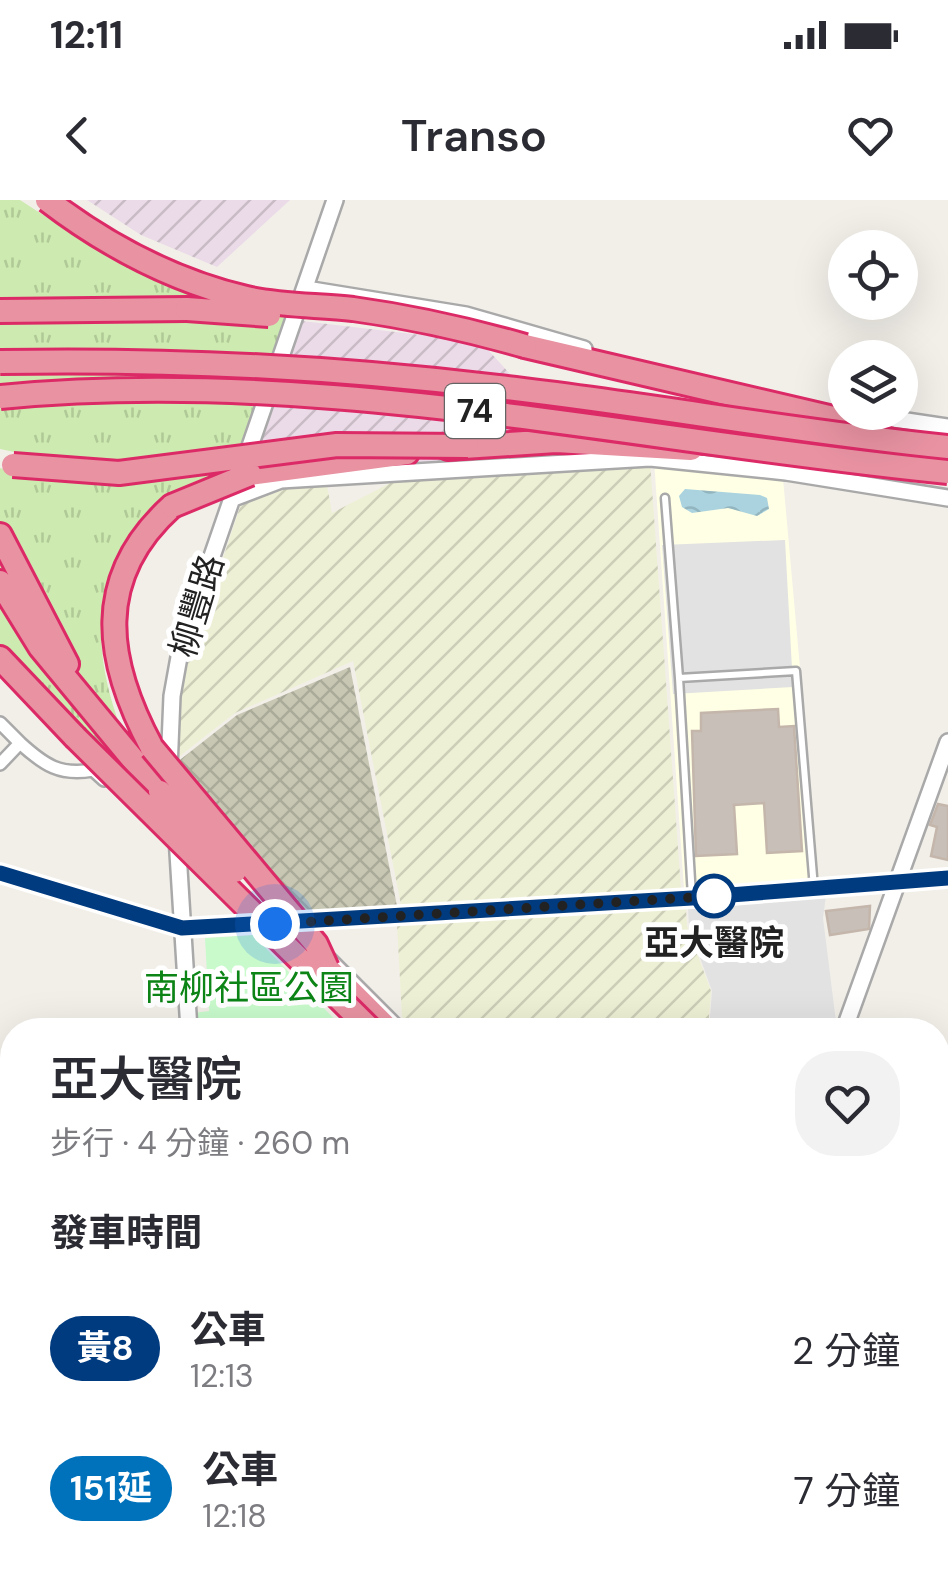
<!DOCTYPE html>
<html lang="zh-TW">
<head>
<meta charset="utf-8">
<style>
	body { margin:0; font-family:"DM Sans","Noto Sans TC",sans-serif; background:#f2f2f3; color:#2b2b33; height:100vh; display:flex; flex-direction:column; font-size:38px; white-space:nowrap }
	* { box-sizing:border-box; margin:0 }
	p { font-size:32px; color:#7c7c81 }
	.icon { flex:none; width:55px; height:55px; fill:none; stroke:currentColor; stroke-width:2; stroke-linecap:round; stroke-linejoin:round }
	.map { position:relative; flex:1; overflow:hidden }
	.drawer { position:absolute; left:0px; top:818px; width:950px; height:562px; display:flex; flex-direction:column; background:#fff; border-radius:40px 40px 0 0; box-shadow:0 10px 40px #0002 }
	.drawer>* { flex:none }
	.badge { padding:0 20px; border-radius:32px; font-size:35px; line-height:65px }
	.buttons { position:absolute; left:828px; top:30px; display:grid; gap:20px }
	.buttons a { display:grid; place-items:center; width:90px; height:90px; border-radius:50%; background:#fff; box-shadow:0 10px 40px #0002; font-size:50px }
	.you { position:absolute; width:50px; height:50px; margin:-25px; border:8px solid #fff; border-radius:50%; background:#1a73e8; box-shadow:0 0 0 15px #1a73e833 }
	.map>.badge { position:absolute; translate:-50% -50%; box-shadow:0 0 0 5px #fff }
	h2 { padding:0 50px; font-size:38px; line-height:90px }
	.round { display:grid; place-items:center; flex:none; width:105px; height:105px; border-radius:40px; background:#f2f2f3 }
	.headline { display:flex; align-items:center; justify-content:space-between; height:170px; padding:0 50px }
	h1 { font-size:48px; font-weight:600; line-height:75px }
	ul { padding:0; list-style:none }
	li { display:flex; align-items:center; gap:30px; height:140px; padding:0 50px }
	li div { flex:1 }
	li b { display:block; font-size:38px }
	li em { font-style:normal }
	li .badge { min-width:110px; font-weight:700; text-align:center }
	.status { display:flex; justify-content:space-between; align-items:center; height:70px; padding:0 50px; background:#fff; direction:ltr }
	.status svg { height:28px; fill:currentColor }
	header { display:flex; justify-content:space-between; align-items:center; height:130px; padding:0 50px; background:#fff; font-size:45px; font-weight:600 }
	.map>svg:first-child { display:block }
	.industrial { fill:url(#industrial-furrows) }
	.education { fill:#ffffe5 }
	.construction { fill:url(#construction-cross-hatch) }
	.farmland { fill:url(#farmland-furrows) }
	.grass { fill:url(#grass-tufts) }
	.park { fill:#c8facc }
	.parking { fill:#e2e2e2 }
	.water { fill:url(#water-waves) }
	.building { fill:#c7bfb8; stroke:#c4b6ab; stroke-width:2.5 }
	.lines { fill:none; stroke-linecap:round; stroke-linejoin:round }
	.service-casing { stroke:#a9a9a9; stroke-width:11 }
	.minor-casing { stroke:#a9a9a9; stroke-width:16 }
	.tertiary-casing { stroke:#a9a9a9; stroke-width:20 }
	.motorway-casing { stroke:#dc2a67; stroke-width:28 }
	.path { stroke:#fa8072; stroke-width:2.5; stroke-dasharray:5 5; stroke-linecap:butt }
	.service { stroke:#fff; stroke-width:6 }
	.minor { stroke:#fff; stroke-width:11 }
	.tertiary { stroke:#fff; stroke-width:15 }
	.motorway { stroke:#e892a2; stroke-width:22 }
	.motorway-bridge-casing { stroke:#dc2a67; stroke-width:28; stroke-linecap:butt }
	.motorway-bridge { stroke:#e892a2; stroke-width:22 }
	.line-casing { stroke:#fff; stroke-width:22 }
	.line { stroke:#003b80; stroke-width:15 }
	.walk { stroke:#222; stroke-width:10; stroke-dasharray:0 18 }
	.stop-dot { fill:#fff; stroke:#003b80; stroke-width:5 }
	.labels { text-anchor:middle; stroke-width:10; stroke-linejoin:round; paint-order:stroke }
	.shield { fill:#fff; stroke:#646464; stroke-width:2.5 }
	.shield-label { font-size:32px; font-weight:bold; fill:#222 }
	.street-label { font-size:35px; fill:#222; stroke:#fff }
	.stop-label { font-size:35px; font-weight:bold; fill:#222; stroke:#fff }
	.park-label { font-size:35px; fill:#0c8416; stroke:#fff }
</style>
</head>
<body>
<div class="status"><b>12:11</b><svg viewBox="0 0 49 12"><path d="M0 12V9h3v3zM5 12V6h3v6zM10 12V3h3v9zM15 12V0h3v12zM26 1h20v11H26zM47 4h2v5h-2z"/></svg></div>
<header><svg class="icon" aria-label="back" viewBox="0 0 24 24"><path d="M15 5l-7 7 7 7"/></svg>Transo<svg class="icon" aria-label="heart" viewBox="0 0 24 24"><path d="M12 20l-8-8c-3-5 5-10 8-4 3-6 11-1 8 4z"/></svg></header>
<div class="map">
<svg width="948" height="1378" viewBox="0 0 948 1378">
	<defs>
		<pattern id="industrial-furrows" width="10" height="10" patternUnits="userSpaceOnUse" patternTransform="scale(2.5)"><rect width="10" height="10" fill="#ebdbe8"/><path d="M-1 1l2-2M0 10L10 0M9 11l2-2" fill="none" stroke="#c9bcc7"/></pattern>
		<pattern id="construction-cross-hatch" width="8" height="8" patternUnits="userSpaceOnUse" patternTransform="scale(2.5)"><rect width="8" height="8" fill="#c7c7b4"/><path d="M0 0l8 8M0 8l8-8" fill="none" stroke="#abab9a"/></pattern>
		<pattern id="farmland-furrows" width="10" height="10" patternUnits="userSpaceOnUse" patternTransform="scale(2.5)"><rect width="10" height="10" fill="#eef0d5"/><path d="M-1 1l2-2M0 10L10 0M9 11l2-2" fill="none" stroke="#ccceb7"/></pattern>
		<pattern id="grass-tufts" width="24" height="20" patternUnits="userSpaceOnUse" patternTransform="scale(2.5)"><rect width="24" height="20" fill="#cdebb0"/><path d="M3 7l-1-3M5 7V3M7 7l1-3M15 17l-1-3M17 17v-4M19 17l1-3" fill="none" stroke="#b0c997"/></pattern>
		<pattern id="water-waves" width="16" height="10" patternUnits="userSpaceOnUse" patternTransform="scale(2.5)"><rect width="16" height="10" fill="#aad3df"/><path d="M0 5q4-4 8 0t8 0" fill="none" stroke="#92b5bf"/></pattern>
	</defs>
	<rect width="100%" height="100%" fill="#f2efe9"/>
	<!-- industrial -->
	<path class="industrial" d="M87,0H290L217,67L141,35Z
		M302,121L481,142L589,261L245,288Z"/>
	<!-- education -->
	<path class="education" d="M654,260L783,278L819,680L684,689Z
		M0,1260L12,1267V1368H51L45,1378H0Z
		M72,1368H347L348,1378H66Z"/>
	<!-- construction -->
	<path class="construction" d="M350,467L397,706L299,716L176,563L237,515Z"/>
	<!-- farmland -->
	<path class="farmland" d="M650,261L681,689L401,705L353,461L235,513L176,559L181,484L241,304L284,285L326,279L332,313L400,278Z
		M686,709L687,726L711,791L708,830H415L402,817L397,725Z
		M0,1135L12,1141V1264L0,1257Z
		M429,1368H616L637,1370V1378H426Z"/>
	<!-- grass -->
	<path class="grass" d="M0,0H20L110,58L168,87L208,99L292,109L235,271C212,281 186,289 165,301C138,316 119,345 110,373C81,464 129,547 163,629L66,513L0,445V268L16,273L48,259L0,249Z"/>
	<!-- park -->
	<path class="park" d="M253,735L345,830H196L194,813L209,811L205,738Z"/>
	<!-- parking -->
	<path class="parking" d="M785,340L793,487L673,494L662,345Z
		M826,695L823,718L837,830H709L712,791L689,727L688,708Z"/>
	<!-- water -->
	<path class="water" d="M685,289L760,295L767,298L769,309L757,316L728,308L692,313L682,307L679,296Z"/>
	<!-- building -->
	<path class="building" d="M778,509L779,527L794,526L802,651L767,653L764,603L734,605L737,654L696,656L692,531H701V513Z
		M938,604L948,606V660L931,656L937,627L930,625Z
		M870,706L869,729L830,735L826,711Z"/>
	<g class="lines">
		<!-- service casing -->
		<g class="service-casing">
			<path id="service" d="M665,298L679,478
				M692,697L679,478L796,471L814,688
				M332,757L405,830
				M938,1053L948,1052
				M0,1278L12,1283
				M0,1314L12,1319
				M109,1368L125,1378
				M888,1368L899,1378
				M24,1378L30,1368"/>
		</g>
		<!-- minor casing -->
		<g class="minor-casing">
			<path id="minor" d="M0,523L20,543
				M0,564L20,543C44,565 60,576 93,570L104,580
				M0,673L182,728L692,698L948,678"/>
		</g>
		<!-- tertiary casing -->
		<g class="tertiary-casing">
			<path id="tertiary" d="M306,89L466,115L584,149
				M853,213L948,227
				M231,299L281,280L650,258L786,272L948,298
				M169,569L172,496L181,446L335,0
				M177,637L189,830
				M844,830L948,542
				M58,1378L63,1368
				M648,1378L652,1368"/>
		</g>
		<!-- motorway casing -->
		<g class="motorway-casing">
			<path id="motorway" d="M0,111L187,109
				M525,146L880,229
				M448,248L556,241L691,249
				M250,274L407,253
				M0,335L67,464
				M0,382L40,447L160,592
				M0,458L75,537
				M152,548C105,461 92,378 172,306
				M327,768L389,830
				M926,1368L937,1378"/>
		</g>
		<!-- path -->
		<path class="path" d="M0,1302L12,1306
			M79,1368L93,1374L91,1378
			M0,1375L15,1373
			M12,1378L18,1368"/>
		<!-- service -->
		<use href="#service" class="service"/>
		<!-- minor -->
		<use href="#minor" class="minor"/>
		<!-- tertiary -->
		<use href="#tertiary" class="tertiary"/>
		<!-- motorway -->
		<use href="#motorway" class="motorway"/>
		<!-- motorway-bridge casing -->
		<g class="motorway-bridge-casing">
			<path id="motorway-bridge" d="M47,0C106,45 174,81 246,98C280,106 318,105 353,109C411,117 469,130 525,146
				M187,109L269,115
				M0,162C166,159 333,167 498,187C649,204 797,232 948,247
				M0,197C319,166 632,241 948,272
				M13,265L119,273L337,245L468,246
				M172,306L250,274
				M75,537L371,830
				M152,548L316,744L327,768
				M160,592L235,671"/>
		</g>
		<!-- motorway-bridge -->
		<use href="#motorway-bridge" class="motorway-bridge"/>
	</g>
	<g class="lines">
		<!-- line casing -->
		<g class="line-casing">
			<path id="line" d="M0,673L182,728L692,698L948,678"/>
		</g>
		<!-- line -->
		<use href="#line" class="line"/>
		<!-- walk -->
		<path class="walk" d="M275,724L714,696"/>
	</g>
	<!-- markers -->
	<circle class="stop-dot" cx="714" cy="696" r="20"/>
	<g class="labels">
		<!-- shield labels -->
		<rect class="shield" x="445" y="184" width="60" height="54" rx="8"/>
		<g class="shield-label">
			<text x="475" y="222">74</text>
		</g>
		<!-- street labels -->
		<g class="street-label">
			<text transform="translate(197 406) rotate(-73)" y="12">柳豐路</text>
		</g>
		<!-- stop labels -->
		<g class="stop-label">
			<text x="714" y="755">亞大醫院</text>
		</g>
		<!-- park labels -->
		<g class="park-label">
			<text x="249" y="800">南柳社區公園</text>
		</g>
	</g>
</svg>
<div class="buttons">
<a><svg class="icon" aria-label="locate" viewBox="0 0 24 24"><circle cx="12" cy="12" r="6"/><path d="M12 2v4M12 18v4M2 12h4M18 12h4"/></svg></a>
<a><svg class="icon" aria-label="layers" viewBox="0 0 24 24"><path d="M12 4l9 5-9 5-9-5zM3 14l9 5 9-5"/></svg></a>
</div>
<div class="you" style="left:275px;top:724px"></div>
<section class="drawer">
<div class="headline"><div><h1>亞大醫院</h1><p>步行 · 4 分鐘 · 260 m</p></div><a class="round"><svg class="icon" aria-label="heart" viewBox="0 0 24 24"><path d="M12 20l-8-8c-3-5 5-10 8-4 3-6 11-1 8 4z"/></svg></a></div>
<h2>發車時間</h2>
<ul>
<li><span class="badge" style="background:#003b80;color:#fff">黃8</span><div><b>公車</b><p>12:13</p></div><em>2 分鐘</em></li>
<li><span class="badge" style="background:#0072bc;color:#fff">151延</span><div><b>公車</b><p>12:18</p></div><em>7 分鐘</em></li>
</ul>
</section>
</div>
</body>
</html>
